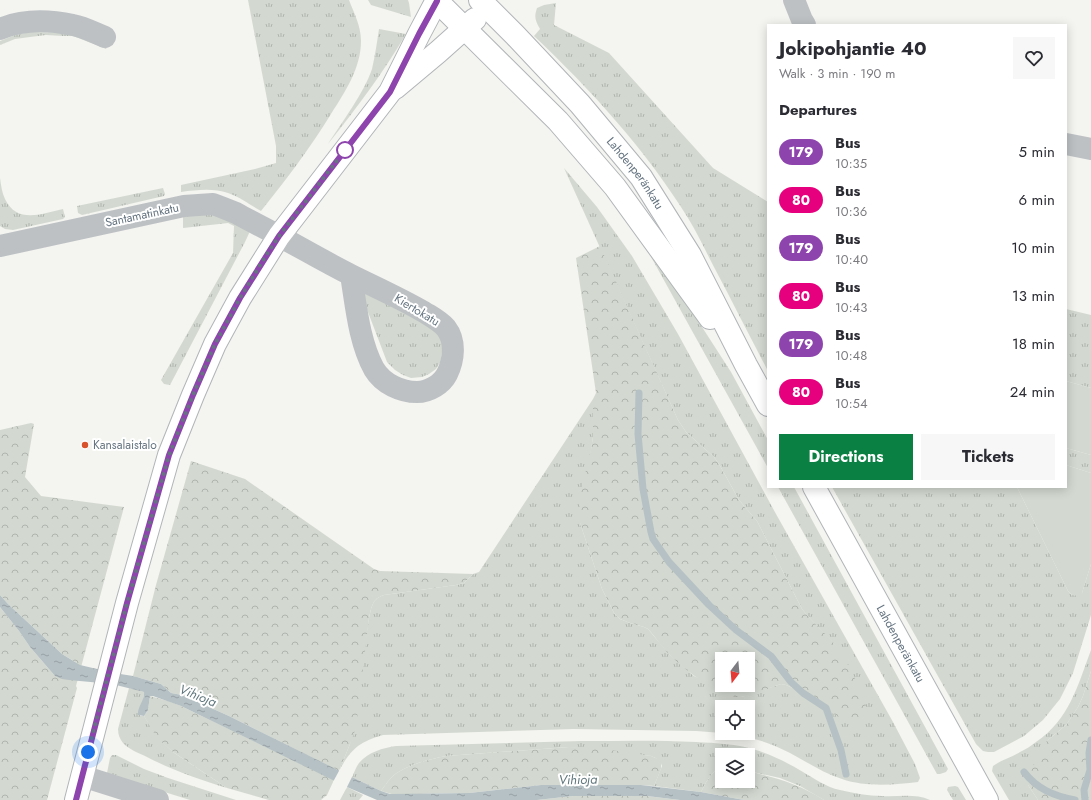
<!DOCTYPE html>
<html lang="en">
<head>
<meta charset="utf-8">
<style>
	body { margin:0; font-family:Jost,sans-serif; background:#f7f7f7; color:#2b2b33; height:100vh; display:flex; flex-direction:column; font-size:15px; white-space:nowrap }
	* { box-sizing:border-box; margin:0 }
	p { font-size:13px; color:#7c7c81 }
	.icon { flex:none; width:22px; height:22px; fill:none; stroke:currentColor; stroke-width:2; stroke-linecap:round; stroke-linejoin:round }
	.map { position:relative; flex:1; overflow:hidden }
	.drawer { position:absolute; left:767px; top:24px; width:300px; height:464px; display:flex; flex-direction:column; background:#fff; border-radius:0px; box-shadow:0 2px 10px #0003 }
	.drawer>* { flex:none }
	.badge { padding:0 8px; border-radius:13px; font-size:14px; line-height:26px }
	.needle { width:26px; rotate:196deg }
	.fabs { position:absolute; left:715px; top:652px; display:grid; gap:8px }
	.fabs a { display:grid; place-items:center; width:40px; height:40px; border-radius:0px; background:#fff; box-shadow:0 2px 10px #0003; font-size:20px }
	.you { position:absolute; width:20px; height:20px; margin:-10px; border:3px solid #fff; border-radius:50%; background:#1a73e8; box-shadow:0 0 0 6px #1a73e833 }
	.map>.badge { position:absolute; translate:-50% -50%; box-shadow:0 0 0 2px #fff }
	h2 { padding:0 12px; font-size:15px; line-height:36px }
	.round { display:grid; place-items:center; flex:none; width:42px; height:42px; border-radius:0px; background:#f7f7f7 }
	.head { display:flex; align-items:center; justify-content:space-between; height:68px; padding:0 12px }
	h1 { font-size:19px; font-weight:700; line-height:30px }
	.button { display:flex; gap:8px; margin-top:auto; padding:8px 12px }
	.button a { flex:1; height:46px; border-radius:0px; background:#0b8043; color:#fff; font-size:16px; font-weight:700; line-height:46px; text-align:center }
	.button a+a { background:#f7f7f7; color:#2b2b33 }
	ul { padding:0; list-style:none }
	li { display:flex; align-items:center; gap:12px; height:48px; padding:0 12px }
	li div { flex:1 }
	li b { display:block; font-size:15px }
	li em { font-style:normal }
	li .badge { min-width:44px; font-weight:700; text-align:center }
	.map>svg:first-child { display:block }
	.grass { fill:url(#grass-tufts) }
	.forest { fill:url(#forest-crowns); fill-rule:evenodd }
	.garden { fill:#d3d9d0 }
	.water { fill:url(#water-ripples) }
	.pier { fill:#f4f4f0 }
	.lines { fill:none; stroke-linecap:round; stroke-linejoin:round }
	.stream { stroke:#b6c1c5; stroke-width:7 }
	.major-casing { stroke:#b1b5b8; stroke-width:24 }
	.minor { stroke:#bdc1c4; stroke-width:22 }
	.major { stroke:#fff; stroke-width:22 }
	.line-casing { stroke:#fff; stroke-width:9 }
	.line { stroke:#8e44ad; stroke-width:6 }
	.walk { stroke:#657480; stroke-width:4; stroke-dasharray:0 7.2 }
	.stop-dot { fill:#fff; stroke:#8e44ad; stroke-width:2 }
	.poi-dot { fill:#d8522d; stroke:#fff; stroke-width:1.5 }
	.labels { text-anchor:middle; stroke-width:4; stroke-linejoin:round; paint-order:stroke }
	.street-label { font-size:12px; fill:#657480; stroke:#fff }
	.poi-label { font-size:12px; fill:#657480; stroke:#fff; text-anchor:start }
	.water-label { font-size:13px; font-style:italic; fill:#60767d; stroke:#fff }
</style>
</head>
<body>
<div class="map">
<svg width="1091" height="800" viewBox="0 0 1091 800">
	<defs>
		<pattern id="grass-tufts" width="24" height="20" patternUnits="userSpaceOnUse"><rect width="24" height="20" fill="#d3d9d0"/><path d="M3 7l-1-3M5 7V3M7 7l1-3M15 17l-1-3M17 17v-4M19 17l1-3" fill="none" stroke="#afb5ae"/></pattern>
		<pattern id="forest-crowns" width="20" height="18" patternUnits="userSpaceOnUse"><rect width="20" height="18" fill="#d3d9d0"/><path d="M2 6a3 3 0 1 1 6 0M12 15a3 3 0 1 1 6 0" fill="none" stroke="#afb5ae"/></pattern>
		<pattern id="water-ripples" width="26" height="14" patternUnits="userSpaceOnUse"><rect width="26" height="14" fill="#b6c1c5"/><path d="M2 4q2-2 4 0t4 0M15 11q2-2 4 0t4 0" fill="none" stroke="#98a1a5"/></pattern>
	</defs>
	<rect width="100%" height="100%" fill="#f4f4f0"/>
	<!-- grass -->
	<path class="grass" d="M248,0H349C354,13 361,26 361,41C361,68 345,92 331,114C310,148 286,180 261,211C250,205 240,197 228,193C213,188 197,190 181,192V185L255,169L276,163V146Z
		M368,0H408L409,3L411,17L371,5Z
		M556,3L554,25L609,53L713,168L768,202V371C750,337 733,303 715,269C706,252 698,234 688,218C646,150 592,91 534,36L540,29C535,20 534,17 537,8L544,5Z
		M379,29L406,34C383,73 356,109 328,144C342,122 364,93 372,69C375,56 377,42 379,29Z
		M30,32L73,33L107,47L106,49L86,41L73,36H63L46,35L30,37L15,39L0,45V41L15,35Z
		M564,168L597,207L632,256L678,334L776,514L893,722L915,764L920,778L918,782C895,785 864,787 842,779C823,773 807,762 790,753C769,742 746,735 722,733H748V707H722V733L696,731L574,729L383,735C359,742 351,749 339,771L350,744L369,618C372,606 372,599 384,595L456,585L464,583L473,574L479,572L593,399V437L580,523L602,589L614,613L620,619L630,623L644,627L648,629L669,654L694,676L742,697L781,684L786,685L795,689L838,649C827,635 813,623 802,609L757,521L739,500L719,464L714,457L686,432L678,420Z
		M0,178C1,185 2,193 5,199C17,224 41,214 63,209L65,217L63,219L13,230L5,229L0,226Z
		M163,188L165,194L164,196L82,215L78,213L77,206Z
		M208,212L251,229L245,242L170,385L164,384L161,380L233,253L234,226L228,223L183,228V215Z
		M650,255L693,313L731,372L768,440V468Z
		M365,293L435,329L443,341L441,361L436,369L429,374L422,377L411,378L403,375L395,370L387,362L363,299Z
		M1066,309L1091,315V388L1066,381Z
		M1066,448L1091,455V473L1066,465Z
		M778,487H794L948,769L946,772L940,774H937Z
		M832,487H1017L1068,591L1072,595L1082,593L1091,564V615L1073,673L1060,699L1043,720L1024,736L994,752H988L983,751L976,744Z
		M1091,650V671L1083,696L1078,707L1066,725L1048,740L1028,785L1038,800H1009L992,771L993,766C1001,760 1012,757 1020,752C1026,749 1031,746 1036,742C1069,720 1078,685 1091,650Z
		M129,688L144,692V695L140,716H144L158,738L173,752L227,788C198,779 172,770 145,756C138,753 129,749 123,743C120,739 118,735 118,729Z
		M581,741C620,741 658,740 696,742C716,743 737,744 756,750C772,755 788,763 803,772C815,779 826,787 840,790C854,793 868,796 882,796C898,797 915,793 930,800H824L800,786L780,778L748,771V755H722V768C711,770 706,783 701,792L654,786L662,766C660,760 656,758 651,756L569,747L446,756C430,759 402,766 391,778C387,782 384,787 381,791L352,777C354,773 356,767 359,763C368,752 383,748 396,746Z
		M112,755H116L144,769L168,778L236,800H190L107,774V773L110,758Z
		M955,786L958,787L966,800H953L947,790L948,787Z
		M347,787L363,795L359,800H340Z"/>
	<!-- forest -->
	<path class="forest" d="M600,246L678,420L686,432L714,457L719,464L739,500L757,521L802,609C812,622 826,633 837,647C844,657 877,712 864,722C858,726 849,722 843,720L795,689L786,685L781,684L775,686C764,690 752,697 740,697C721,698 683,669 670,655C662,648 656,637 648,629L644,627L630,623L620,619L614,613L602,589L580,523V495L591,449L593,437V399L596,393L576,258ZM722,659H748V685H722Z
		M31,423L34,424L25,477L41,496L124,507L76,686L77,688L47,800H0V607L19,631L30,647L55,676L77,663L62,654L8,604L0,595V430Z
		M191,461L245,479L374,569L380,571L473,574L464,583L456,585L384,595C372,599 372,606 369,618L356,728L350,744L339,771L229,716L182,695L171,693L161,684L133,676L156,585Z
		M1091,671V800H1038L1028,785V778L1043,745L1048,740L1066,725L1078,707L1083,696Z
		M150,696L168,701L181,706L334,780L327,795L321,800H269L227,788L173,752L157,738L144,716L148,710Z
		M569,747L597,748L651,756L658,759L661,762V769L654,786L641,785H541L469,793H444L395,795L381,791C384,787 387,782 391,778C402,766 430,759 446,756Z
		M722,768V781H748V771C777,778 799,784 824,800H744L701,792C706,783 711,770 722,768Z
		M573,796H647L680,800H537Z"/>
	<!-- garden -->
	<path class="garden" d="M1066,381L1091,388V455L1066,448Z
		M1066,465L1091,473V564L1082,593L1078,596L1072,595L1068,591L1017,487H1066Z"/>
	<!-- water -->
	<path class="water" d="M0,595L8,604L62,654L80,665L114,673L133,676L161,684L171,693L182,695L229,716L352,777L381,791L390,794L469,793L541,785H641L701,792L744,800H680L647,796H573L537,800H377L347,787L181,706L153,696H150L148,710L144,716L138,715C137,707 145,700 144,692L112,684L69,680L62,679L55,676L30,647L19,631L0,607Z"/>
	<!-- pier -->
	<path class="pier" d="M340,769L353,775L346,789L333,782Z"/>
	<g class="lines">
		<!-- stream -->
		<path class="stream" d="M639,393L638,434L643,489L651,532L653,539L669,562L709,605L736,630L771,656L791,682L803,693L826,708L841,750L846,774
			M1024,772C1037,789 1054,796 1075,800
			M1085,800L1084,790L1090,770L1089,753L1091,740"/>
		<!-- major casing -->
		<g class="major-casing">
			<g id="major">
				<path d="M436,0L558,121L615,187L710,318"/>
				<path id="s1" d="M480,0L515,35L580,104L641,177L690,255L746,365L768,405"/>
				<path d="M395,88L438,52L475,19"/>
				<path id="s2" d="M814,487L987,800"/>
				<path d="M76,800L127,603L169,455L193,395L215,344L240,298L279,236L390,92L419,34L437,0"/>
			</g>
		</g>
		<!-- minor -->
		<path class="minor" d="M794,0L802,20L805,25
			M0,29C23,19 49,20 73,25C84,27 95,33 105,37
			M1066,144L1091,149
			M0,246L184,206L213,204L221,207L236,213C250,221 265,228 279,236C303,249 327,263 351,275C375,287 400,298 424,312C432,317 440,321 446,328C456,341 454,360 447,374C442,384 429,392 417,392C401,392 383,384 374,369C359,342 356,305 351,275
			M82,776L158,800"/>
		<!-- major -->
		<use href="#major" class="major"/>
	</g>
	<g class="lines">
		<!-- line casing -->
		<g class="line-casing">
			<path id="line" d="M76,800L127,603L169,455L193,395L215,344L240,298L279,236L390,92L419,34L437,1"/>
		</g>
		<!-- line -->
		<use href="#line" class="line"/>
		<!-- walk -->
		<path class="walk" d="M88,752L127,603L169,455L193,395L215,344L240,298L267,254L279,236L345,150"/>
	</g>
	<!-- markers -->
	<circle class="stop-dot" cx="345" cy="150" r="8"/>
	<circle class="poi-dot" cx="85" cy="445" r="4"/>
	<g class="labels">
		<!-- street labels -->
		<g class="street-label">
			<text dy="4" stroke="none"><textPath href="#s1" startOffset="233">Lahdenperänkatu</textPath></text>
			<text transform="translate(142 215) rotate(-12)" y="4">Santamatinkatu</text>
			<text transform="translate(417 310) rotate(31)" y="4">Kiertokatu</text>
			<text dy="4" stroke="none"><textPath href="#s2" startOffset="179">Lahdenperänkatu</textPath></text>
		</g>
		<!-- poi labels -->
		<g class="poi-label">
			<text x="93" y="449">Kansalaistalo</text>
		</g>
		<!-- water labels -->
		<g class="water-label">
			<text transform="translate(198 695) rotate(22)" y="5">Vihioja</text>
			<text transform="translate(578 779) rotate(-1)" y="5">Vihioja</text>
		</g>
	</g>
</svg>
<div class="fabs">
<a><svg class="needle" viewBox="-14 -14 28 28"><path d="M0-13l5 13h-10z" fill="#e53935"/><path d="M0 13l5-13h-10z" fill="#7c7c81"/></svg></a>
<a><svg class="icon" aria-label="locate" viewBox="0 0 24 24"><circle cx="12" cy="12" r="6"/><path d="M12 2v4M12 18v4M2 12h4M18 12h4"/></svg></a>
<a><svg class="icon" aria-label="layers" viewBox="0 0 24 24"><path d="M12 4l9 5-9 5-9-5zM3 14l9 5 9-5"/></svg></a>
</div>
<div class="you" style="left:88px;top:752px"></div>
<section class="drawer">
<div class="head"><div><h1>Jokipohjantie 40</h1><p>Walk · 3 min · 190 m</p></div><a class="round"><svg class="icon" aria-label="heart" viewBox="0 0 24 24"><path d="M12 20l-8-8c-3-5 5-10 8-4 3-6 11-1 8 4z"/></svg></a></div>
<h2>Departures</h2>
<ul>
<li><span class="badge" style="background:#8e44ad;color:#fff">179</span><div><b>Bus</b><p>10:35</p></div><em>5 min</em></li>
<li><span class="badge" style="background:#e6007e;color:#fff">80</span><div><b>Bus</b><p>10:36</p></div><em>6 min</em></li>
<li><span class="badge" style="background:#8e44ad;color:#fff">179</span><div><b>Bus</b><p>10:40</p></div><em>10 min</em></li>
<li><span class="badge" style="background:#e6007e;color:#fff">80</span><div><b>Bus</b><p>10:43</p></div><em>13 min</em></li>
<li><span class="badge" style="background:#8e44ad;color:#fff">179</span><div><b>Bus</b><p>10:48</p></div><em>18 min</em></li>
<li><span class="badge" style="background:#e6007e;color:#fff">80</span><div><b>Bus</b><p>10:54</p></div><em>24 min</em></li>
</ul>
<div class="button"><a>Directions</a><a>Tickets</a></div>
</section>
</div>
</body>
</html>
